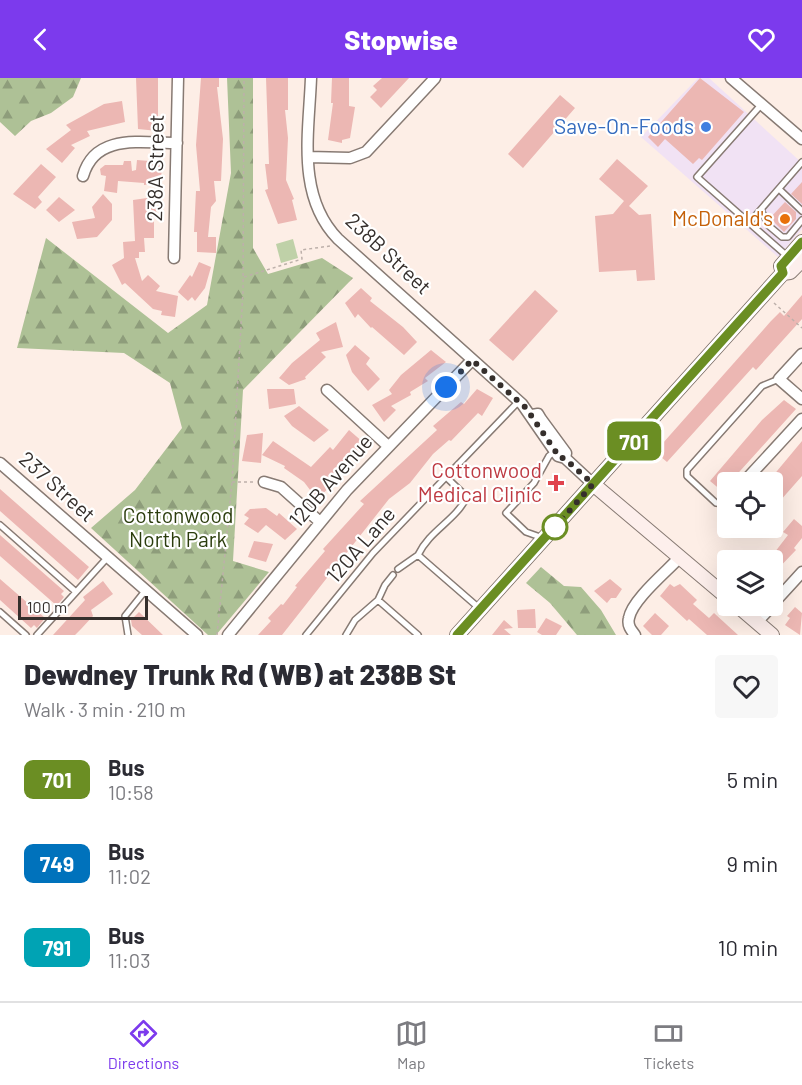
<!DOCTYPE html>
<html lang="en">
<head>
<meta charset="utf-8">
<style>
	body { margin:0; font-family:Barlow,sans-serif; background:#f7f7f7; color:#2b2b33; height:100vh; display:flex; flex-direction:column; font-size:22px; white-space:nowrap }
	* { box-sizing:border-box; margin:0 }
	p { font-size:20px; color:#7c7c81 }
	.icon { flex:none; width:33px; height:33px; fill:none; stroke:currentColor; stroke-width:2; stroke-linecap:round; stroke-linejoin:round }
	.map { position:relative; height:557px; overflow:hidden }
	.details { display:flex; flex-direction:column; background:#fff; flex:1 }
	.details>* { flex:none }
	.badge { padding:0 12px; border-radius:9px; font-size:21px; line-height:39px }
	.tools { position:absolute; left:717px; top:394px; display:grid; gap:12px }
	.tools a { display:grid; place-items:center; width:66px; height:66px; border-radius:6px; background:#fff; box-shadow:0 6px 24px #0002; font-size:30px }
	.scale { position:absolute; left:18px; bottom:15px; width:130px; box-sizing:border-box; padding-left:6px; border:3px solid #352f2c; border-top:0; font-size:16px; line-height:21px; white-space:nowrap; color:#352f2c; -webkit-text-stroke:4px #fff; paint-order:stroke }
	.you { position:absolute; width:30px; height:30px; margin:-15px; border:4px solid #fff; border-radius:50%; background:#1a73e8; box-shadow:0 0 0 9px #1a73e833 }
	.map>.badge { position:absolute; translate:-50% -50%; box-shadow:0 0 0 3px #fff }
	.round { display:grid; place-items:center; flex:none; width:63px; height:63px; border-radius:6px; background:#f7f7f7 }
	.summary { display:flex; align-items:center; justify-content:space-between; height:102px; padding:0 24px }
	h1 { font-size:28px; font-weight:800; line-height:45px }
	ul { padding:0; list-style:none }
	li { display:flex; align-items:center; gap:18px; height:84px; padding:0 24px }
	li div { flex:1 }
	li b { display:block; font-size:22px }
	li em { font-style:normal }
	li .badge { min-width:66px; font-weight:700; text-align:center }
	header { display:flex; justify-content:space-between; align-items:center; height:78px; padding:0 24px; background:#7c3aed; color:#fff; font-size:27px; font-weight:800 }
	.dock { display:flex; justify-content:space-around; align-items:center; height:84px; border-top:2px solid #e1e1e2; background:#fff; font-size:16px; color:#7c7c81 }
	.dock a { display:grid; justify-items:center; gap:3px }
	.dock .selected { color:#7c3aed }
	.map>svg:first-child { display:block }
	.commercial { fill:#f1e2f4 }
	.forest { fill:url(#forest-firs) }
	.pitch { fill:#bfd1a8 }
	.building { fill:#ecb7b3 }
	.lines { fill:none; stroke-linecap:round; stroke-linejoin:round }
	.lane-casing { stroke:#877a73; stroke-width:8 }
	.street-casing { stroke:#877a73; stroke-width:13 }
	.secondary-casing { stroke:#877a73; stroke-width:16 }
	.path { stroke:#bdb0aa; stroke-width:1.5; stroke-dasharray:3 3; stroke-linecap:butt }
	.lane { stroke:#fff; stroke-width:5 }
	.street { stroke:#fff; stroke-width:10 }
	.secondary { stroke:#fdefec; stroke-width:14 }
	.line-casing { stroke:#fff; stroke-width:14 }
	.line { stroke:#6b8e23; stroke-width:9 }
	.walk { stroke:#352f2c; stroke-width:6; stroke-dasharray:0 10.8 }
	.shop-dot { fill:#3f7fe0; stroke:#fff; stroke-width:2 }
	.food-dot { fill:#e8710a; stroke:#fff; stroke-width:2 }
	.health-dot { fill:#e0444e; stroke:#fff; stroke-width:2 }
	.stop-dot { fill:#fff; stroke:#6b8e23; stroke-width:3 }
	.labels { text-anchor:middle; stroke-width:4.5; stroke-linejoin:round; paint-order:stroke }
	.shop-label { font-size:21px; fill:#366cbe; stroke:#fff; text-anchor:end }
	.street-label { font-size:21px; fill:#352f2c; stroke:#fff }
	.food-label { font-size:21px; fill:#c56008; stroke:#fff; text-anchor:end }
	.health-label { font-size:21px; fill:#be3a42; stroke:#fff; text-anchor:end }
	.park-label { font-size:21px; fill:#2b3d0d; stroke:#fff }
</style>
</head>
<body>
<header><svg class="icon" aria-label="back" viewBox="0 0 24 24"><path d="M15 5l-7 7 7 7"/></svg>Stopwise<svg class="icon" aria-label="heart" viewBox="0 0 24 24"><path d="M12 20l-8-8c-3-5 5-10 8-4 3-6 11-1 8 4z"/></svg></header>
<div class="map">
<svg width="802" height="557" viewBox="0 0 802 557">
	<defs>
		<pattern id="forest-firs" width="22" height="20" patternUnits="userSpaceOnUse" patternTransform="scale(1.5)"><rect width="22" height="20" fill="#aec196"/><path d="M5 1l3.5 6h-7zM16 11l3.5 6h-7z" fill="#8e9d7b"/></pattern>
	</defs>
	<rect width="100%" height="100%" fill="#fdeee6"/>
	<!-- commercial -->
	<path class="commercial" d="M698,0H709L802,85V151L778,179L641,59Z"/>
	<!-- forest -->
	<path class="forest" d="M0,0H81L73,19L51,35L31,43L15,58L0,44Z
		M227,0H253V170L268,196L322,180L353,200L243,312L233,483L269,494L216,557H208L91,450L135,412L182,350L170,305L124,275L17,270L46,160L168,255L207,227L231,95Z
		M541,489L564,508L581,509L601,532L616,557H577L550,525L526,505Z"/>
	<!-- pitch -->
	<path class="pitch" d="M293,161L298,180L281,185L276,166Z"/>
	<!-- building -->
	<path class="building" d="M136,0H158V53L138,51Z
		M201,0H219V9H217L223,61L221,103H214L216,123L211,129L208,159H216V175L197,174V154H194L196,113H200L196,67Z
		M266,0H288V32H285L288,60L286,102L294,121L292,122L297,142L278,146L265,112L268,111L265,86H269Z
		M332,0H349V28L355,29L350,60L342,62V65L328,62L333,25H331Z
		M382,0H409L381,30L370,19L377,12L373,8Z
		M700,0L744,34L702,82L699,80L693,86L665,61L658,69L648,59Z
		M560,17L575,30L523,90L508,76Z
		M122,23L125,44L87,53L90,58L71,67L75,70L62,85L46,71L71,52L66,47L104,26Z
		M617,81L648,108L629,128L639,137L651,136L655,202L637,203L636,192L599,194L595,138L613,136L624,123L599,101Z
		M137,82L162,84L161,105L144,107V105L118,103L117,115L104,113L106,98L101,97L100,91L105,87H123L124,83H131L132,93L136,92Z
		M41,86L56,99L38,119L42,124L35,131L13,116Z
		M802,104V126L791,116Z
		M103,116L112,126V142L97,159L77,161L72,144L95,140L92,129Z
		M59,119L75,132L59,144L46,132Z
		M154,119L157,138H154V160H144L145,174H139V180H135L142,203L148,197L160,208L156,213L178,218L175,239L161,237L162,233L153,231L125,205L122,207L112,187L124,180L123,164L135,163L133,122Z
		M785,124L796,134V141L784,154L770,140Z
		M199,184L211,189L205,210L195,223L192,219L188,223L178,214L190,197L192,199Z
		M361,210L372,220L370,223L403,249L417,264L404,277L372,249L371,250L358,236L355,240L345,225Z
		M535,212L558,233L513,283L489,262Z
		M802,217V241L756,292L753,289L667,384L655,374L771,243L780,234L784,238Z
		M336,244L343,269L321,274L326,279L305,299L306,301L289,307L279,300L292,285L320,262L316,255Z
		M355,267L370,280L366,286L380,301L368,313L352,294L346,277Z
		M431,272L446,284L425,300L428,303L410,314L411,317L391,328L396,332L384,344L372,327L392,316L389,312L401,297Z
		M267,311H294L296,326L269,331Z
		M477,311L493,320L482,338L478,335L451,363L449,362L433,376L410,405L389,421L282,557H258L271,543L268,540L281,526L283,527L297,509L295,508L325,473L323,471L364,426L360,423L437,352L433,348L461,324L464,326Z
		M784,322L796,331L722,413L710,403L762,342Z
		M299,328L329,352L314,364L292,348L284,338Z
		M349,352L364,365L328,405L331,408L317,421L304,404L284,390L285,388L262,377L273,363L311,389L330,369L333,372Z
		M263,355L261,385L242,383L247,357Z
		M802,363V398L772,432V405H767Z
		M0,411L89,489L78,502L0,433Z
		M266,430L277,438L279,435L297,451L285,462L266,447L258,455L244,446L249,440L244,437L250,431Z
		M794,441L802,448V460L794,470L796,472L772,497V483H768L788,457L783,454Z
		M0,457L64,513L61,516L64,519L59,525L56,527L0,478Z
		M254,463L273,466L266,484L248,479Z
		M0,501L45,540L37,550L34,547L31,550L0,522Z
		M610,501L622,511L616,520H611L607,525L594,513Z
		M103,503L113,516L91,532L93,538L81,551L75,557H53L85,522L83,519Z
		M670,506L674,509L680,506L697,522L693,526L709,540L714,535L738,557H707L689,541L687,543L660,518Z
		M795,529L802,535L800,557L785,547L790,540L787,538Z
		M535,531L536,550H518L517,532Z
		M139,534L163,557H142L132,548L131,542Z
		M655,535L669,548L661,557H652L643,548Z
		M546,540L562,548L556,557H542L537,554Z
		M504,542L513,550L504,551L511,557H492Z"/>
	<g class="lines">
		<!-- lane casing -->
		<g class="lane-casing">
			<path id="lane" d="M761,27L697,99L787,178
				M779,111L802,133
				M761,132L769,148L782,159H788L802,142
				M749,145L802,84
				M446,399L467,419C455,443 430,452 418,477L479,530
				M724,426L716,425L687,398V392L762,308L779,301
				M0,447L76,514
				M543,460L526,454L506,435L534,405L549,378L554,374
				M398,491L418,477
				M378,522L418,557
				M0,534L26,557
				M37,557L107,480
				M128,557L125,538L145,513
				M306,557L373,475L519,323
				M346,557L355,542L378,522L385,507L393,497"/>
		</g>
		<!-- street casing -->
		<g class="street-casing">
			<path id="street" d="M311,0C309,54 296,118 338,161L522,326L558,378L565,380L593,406
				M731,0L802,61
				M308,79L350,80L366,74L435,0
				M83,98C95,55 141,65 177,65
				M174,180L178,0
				M802,276L779,301L802,321
				M327,312L388,368
				M532,337L538,336L541,341L566,375L565,380
				M0,385L197,557
				M264,404L281,409L320,444
				M743,405L802,341
				M724,426L728,422
				M772,527L802,494
				M757,544L772,528
				M228,557L347,412L472,282
				M635,557C631,552 627,547 629,540C632,522 666,494 679,480"/>
		</g>
		<!-- secondary casing -->
		<g class="secondary-casing">
			<path id="secondary" d="M783,195L781,188L802,164
				M593,406L728,520
				M738,528L772,557
				M457,557L783,195L790,194L802,182"/>
		</g>
		<!-- path -->
		<path class="path" d="M244,199L302,181L301,172L330,168
			M774,225L802,250
			M232,404H254
			M217,557L232,404L243,213L244,0"/>
		<!-- lane -->
		<use href="#lane" class="lane"/>
		<!-- street -->
		<use href="#street" class="street"/>
		<!-- secondary -->
		<use href="#secondary" class="secondary"/>
	</g>
	<g class="lines">
		<!-- line casing -->
		<g class="line-casing">
			<path id="line" d="M457,557L783,195L781,188L802,164"/>
		</g>
		<!-- line -->
		<use href="#line" class="line"/>
		<!-- walk -->
		<path class="walk" d="M446,309L472,282L526,330L560,380H564L593,406L555,449"/>
	</g>
	<!-- markers -->
	<circle class="shop-dot" cx="706" cy="49" r="6"/>
	<circle class="food-dot" cx="785" cy="141" r="6"/>
	<path class="health-dot" d="M553 396h6v6h6v6h-6v6h-6v-6h-6v-6h6z"/>
	<circle class="stop-dot" cx="555" cy="449" r="12"/>
	<g class="labels">
		<!-- shop labels -->
		<g class="shop-label">
			<text x="694" y="56">Save-On-Foods</text>
		</g>
		<!-- street labels -->
		<g class="street-label">
			<text transform="translate(156 90) rotate(-89)" y="7">238A Street</text>
			<text transform="translate(388 176) rotate(43)" y="7">238B Street</text>
			<text transform="translate(331 403) rotate(-49)" y="7">120B Avenue</text>
			<text transform="translate(57 409) rotate(42)" y="7">237 Street</text>
			<text transform="translate(361 467) rotate(-49)" y="7">120A Lane</text>
		</g>
		<!-- food labels -->
		<g class="food-label">
			<text x="773" y="148">McDonald's</text>
		</g>
		<!-- health labels -->
		<g class="health-label">
			<text x="542" y="400">Cottonwood<tspan x="542" dy="24">Medical Clinic</tspan></text>
		</g>
		<!-- park labels -->
		<g class="park-label">
			<text x="178" y="445">Cottonwood<tspan x="178" dy="24">North Park</tspan></text>
		</g>
	</g>
</svg>
<div class="tools">
<a><svg class="icon" aria-label="locate" viewBox="0 0 24 24"><circle cx="12" cy="12" r="6"/><path d="M12 2v4M12 18v4M2 12h4M18 12h4"/></svg></a>
<a><svg class="icon" aria-label="layers" viewBox="0 0 24 24"><path d="M12 4l9 5-9 5-9-5zM3 14l9 5 9-5"/></svg></a>
</div>
<div class="scale">100 m</div>
<div class="you" style="left:446px;top:309px"></div>
<b class="badge" style="left:634px;top:363px;background:#6b8e23;color:#fff">701</b>
</div>
<section class="details">
<div class="summary"><div><h1>Dewdney Trunk Rd (WB) at 238B St</h1><p>Walk · 3 min · 210 m</p></div><a class="round"><svg class="icon" aria-label="heart" viewBox="0 0 24 24"><path d="M12 20l-8-8c-3-5 5-10 8-4 3-6 11-1 8 4z"/></svg></a></div>
<ul>
<li><span class="badge" style="background:#6b8e23;color:#fff">701</span><div><b>Bus</b><p>10:58</p></div><em>5 min</em></li>
<li><span class="badge" style="background:#0072bc;color:#fff">749</span><div><b>Bus</b><p>11:02</p></div><em>9 min</em></li>
<li><span class="badge" style="background:#00a3b4;color:#fff">791</span><div><b>Bus</b><p>11:03</p></div><em>10 min</em></li>
</ul>
</section>
<nav class="dock">
<a class="selected"><svg class="icon" aria-label="directions" viewBox="0 0 24 24"><path d="M12 3l9 9-9 9-9-9zM9 14v-3h6M13 9l2 2-2 2"/></svg>Directions</a>
<a><svg class="icon" aria-label="map" viewBox="0 0 24 24"><path d="M3 6l6-2 6 2 6-2v14l-6 2-6-2-6 2zM9 4v14M15 6v14"/></svg>Map</a>
<a><svg class="icon" aria-label="tickets" viewBox="0 0 24 24"><path d="M3 7h18v10H3zM15 7v10"/></svg>Tickets</a>
</nav>
</body>
</html>
